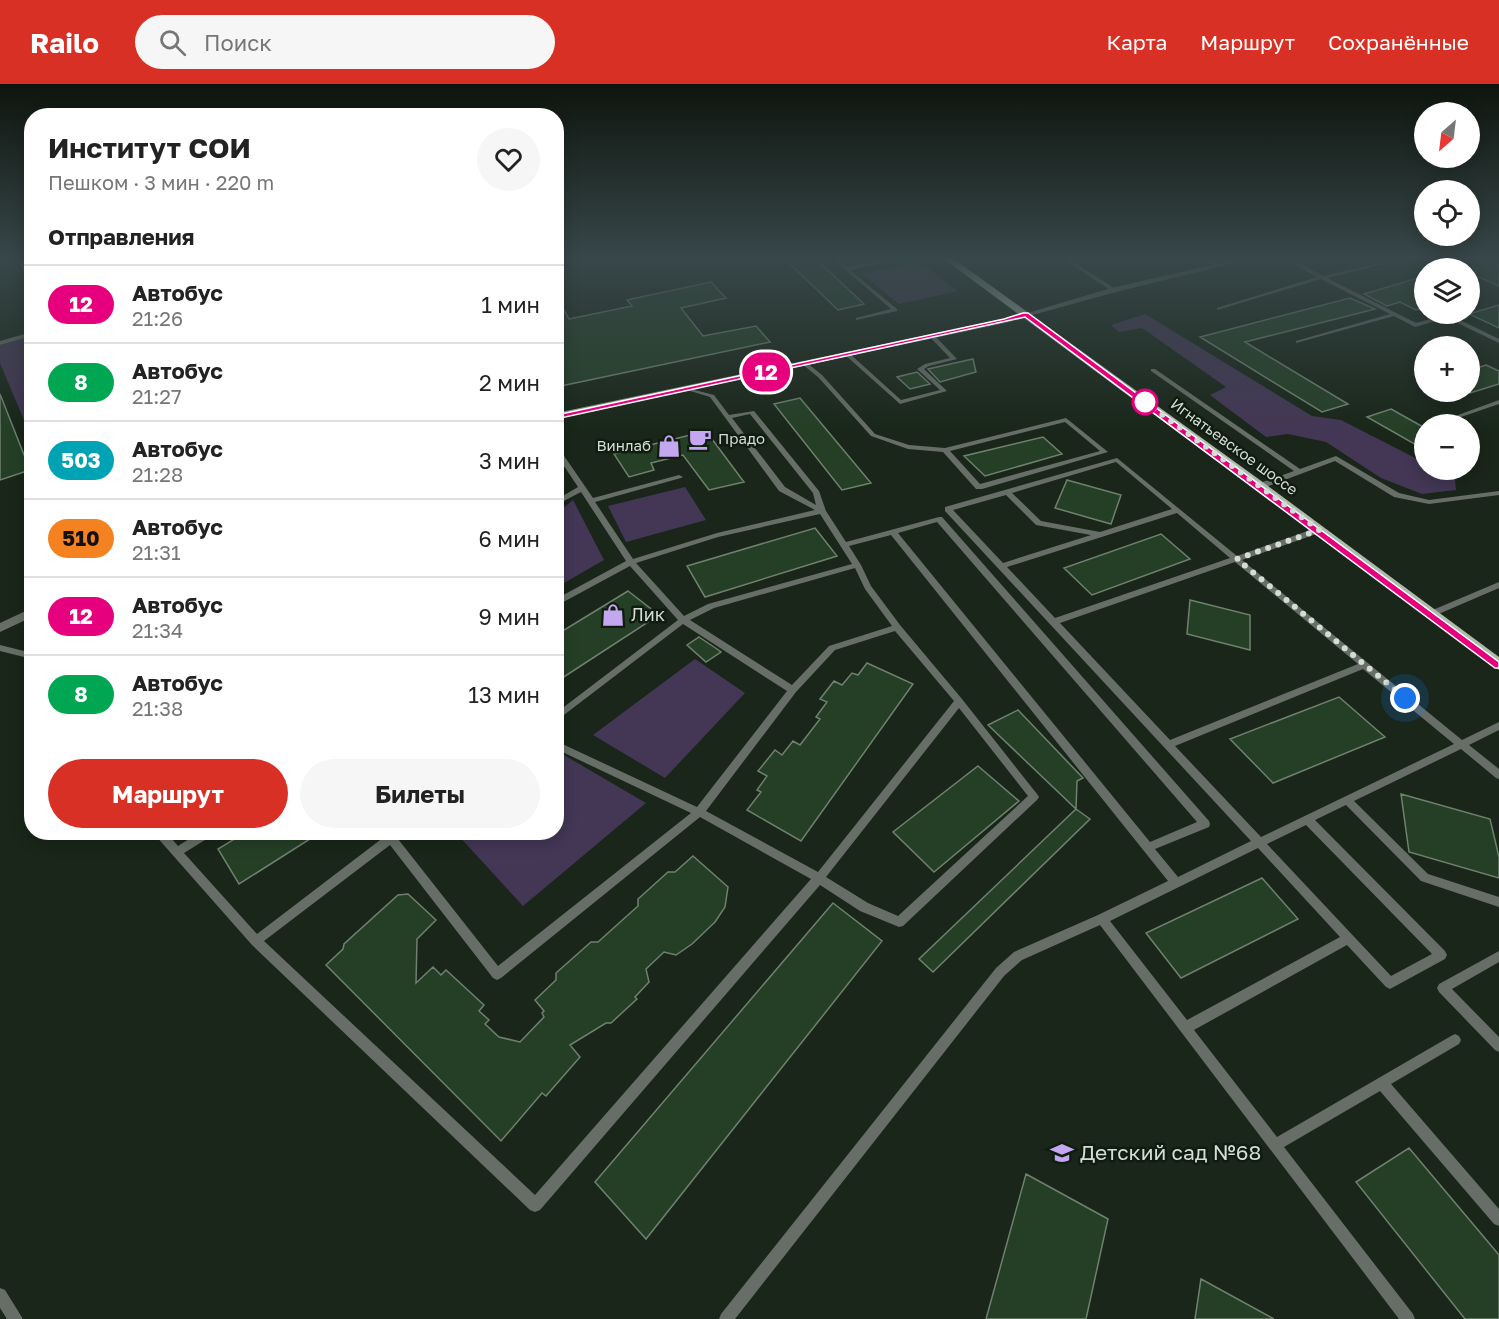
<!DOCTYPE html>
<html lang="ru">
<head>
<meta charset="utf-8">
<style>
	body { margin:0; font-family:"Golos Text",sans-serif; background:#f6f6f6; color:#222; height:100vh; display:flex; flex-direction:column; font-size:22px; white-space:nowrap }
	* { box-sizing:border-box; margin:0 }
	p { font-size:20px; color:#767676 }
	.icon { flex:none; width:33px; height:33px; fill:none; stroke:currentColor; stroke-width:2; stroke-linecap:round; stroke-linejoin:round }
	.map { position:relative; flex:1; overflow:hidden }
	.panel { position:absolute; left:24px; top:24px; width:540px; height:732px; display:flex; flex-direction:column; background:#fff; border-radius:24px; box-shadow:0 3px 15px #0003 }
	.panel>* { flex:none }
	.badge { padding:0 12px; border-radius:20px; font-size:21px; line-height:39px }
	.needle { width:39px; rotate:208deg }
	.tools { position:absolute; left:1414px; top:18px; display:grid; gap:12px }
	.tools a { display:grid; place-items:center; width:66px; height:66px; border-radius:50%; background:#fff; box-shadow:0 3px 15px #0003; font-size:30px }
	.you { position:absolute; width:30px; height:30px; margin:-15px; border:4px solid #fff; border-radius:50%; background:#1a73e8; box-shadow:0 0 0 9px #1a73e833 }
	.map>.badge { position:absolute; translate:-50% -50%; box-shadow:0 0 0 3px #fff }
	h2 { padding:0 24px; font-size:22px; line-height:54px }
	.round { display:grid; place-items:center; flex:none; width:63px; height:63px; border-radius:32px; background:#f6f6f6 }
	.head { display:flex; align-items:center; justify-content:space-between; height:102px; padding:0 24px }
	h1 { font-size:28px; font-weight:700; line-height:45px }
	.button { display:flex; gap:12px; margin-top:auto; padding:12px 24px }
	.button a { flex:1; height:69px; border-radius:36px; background:#d93025; color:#fff; font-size:24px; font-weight:700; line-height:69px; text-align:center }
	.button a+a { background:#f6f6f6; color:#222 }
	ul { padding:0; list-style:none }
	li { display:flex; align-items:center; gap:18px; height:78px; padding:0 24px; border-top:2px solid #e0e0e0 }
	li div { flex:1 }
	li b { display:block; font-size:22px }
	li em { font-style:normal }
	li .badge { min-width:66px; font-weight:700; text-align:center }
	header { display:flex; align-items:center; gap:36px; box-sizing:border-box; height:84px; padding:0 30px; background:#d93025; color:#fff }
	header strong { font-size:28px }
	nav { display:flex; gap:33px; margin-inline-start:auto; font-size:21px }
	.search { width:420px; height:54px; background:#f6f6f6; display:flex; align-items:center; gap:15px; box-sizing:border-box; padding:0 21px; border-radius:33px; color:#767676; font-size:22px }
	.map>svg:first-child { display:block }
	.green { fill:#433755 }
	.building { fill:#253f26; stroke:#708070; stroke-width:1.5 }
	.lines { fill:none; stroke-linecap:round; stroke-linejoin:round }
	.lane { fill:#676e67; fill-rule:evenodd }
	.street { fill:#676e67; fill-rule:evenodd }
	.secondary { fill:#8f9a8f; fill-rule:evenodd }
	.primary { fill:#adbbad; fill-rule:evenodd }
	.line { fill:#e6007e; stroke:#fff; stroke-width:1.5 }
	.walk { stroke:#d4ddd4; stroke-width:6; stroke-dasharray:0 10.8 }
	.stop-dot { fill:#fff; stroke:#e6007e; stroke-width:3 }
	.labels { text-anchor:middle; stroke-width:5; stroke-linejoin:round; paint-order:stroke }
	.far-poi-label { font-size:15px; fill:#d4ddd4; stroke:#101c10; text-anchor:start }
	.far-street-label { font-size:15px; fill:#d4ddd4; stroke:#101c10 }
	.poi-label { font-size:18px; fill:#d4ddd4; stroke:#101c10; text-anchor:start }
	.near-poi-label { font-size:21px; fill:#d4ddd4; stroke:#101c10; text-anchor:start }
</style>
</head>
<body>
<header>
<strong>Railo</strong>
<div class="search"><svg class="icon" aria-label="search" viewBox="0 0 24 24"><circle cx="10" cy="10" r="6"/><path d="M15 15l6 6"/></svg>Поиск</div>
<nav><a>Карта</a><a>Маршрут</a><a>Сохранённые</a></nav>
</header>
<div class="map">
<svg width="1499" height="1235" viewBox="0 0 1499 1235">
	<rect width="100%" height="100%" fill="#192619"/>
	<!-- green -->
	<path class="green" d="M919,178L958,207L899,220L862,190Z
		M1145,230L1312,332L1341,336L1425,379V386H1438L1455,395L1456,406L1422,410L1381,394L1326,358L1288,350L1266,353L1210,311L1226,303L1142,244L1119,248L1111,241Z
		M31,252V353L0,279V261Z
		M685,403L706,436L626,458L608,422Z
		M573,416L604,476L557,503V429Z
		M695,575L745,609L665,694L593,651Z
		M557,667L646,719L523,822L456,749L556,748Z"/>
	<!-- building -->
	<path class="building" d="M785,175H816L864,220L838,226Z
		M1438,175H1485L1499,181V202L1470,189V184H1459Z
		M1425,192V224L1416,226L1400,218L1387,222L1364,210Z
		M711,198L726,214L681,224L703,252L756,242L770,258L556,303V211L569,235L632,222L627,216Z
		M1350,214L1375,225L1245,258L1348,320L1322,328L1200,253Z
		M1499,221V244L1469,230Z
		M973,275L976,288L940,298L928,285Z
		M1486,281L1499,287V300L1470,309V286Z
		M917,288L930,300L910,305L897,293Z
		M0,310L30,386L0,396Z
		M800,314L871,399L842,406L774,320Z
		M1391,325L1425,344V366L1367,333Z
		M706,347L744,398L709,406L683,371L651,379L654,386L629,393L614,370Z
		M1043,353L1062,370L985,392L964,372Z
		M1067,396L1121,411L1111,440L1055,424Z
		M815,444L837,472L705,513L687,482Z
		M1161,450L1190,475L1092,511L1064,484Z
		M628,507L659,531L556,598V551Z
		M1190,516L1250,531V566L1187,550Z
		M699,553L717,565L721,568L706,578L687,561Z
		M867,579L913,600L801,757L747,726L761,708L757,706L767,692L758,687L775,666L782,671L793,657L800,661L820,635L816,633L827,618L820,615L834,597L842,601L852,589L858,591Z
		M1339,613L1385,653L1273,699L1230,655Z
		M1018,626L1083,694L1077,697L1076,725L988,641Z
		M978,682L1019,717L934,788L893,748Z
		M1401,710L1490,735L1499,773V794L1409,768Z
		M1076,725L1090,735L933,888L919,875Z
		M246,748H321L239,800L218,765Z
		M693,772L728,803L725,823L715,838L692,860L676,871L664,868L646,885L649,898L635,913L637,915L611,939H606L570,961L580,973L546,1012L542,1009L501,1057L326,881L343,865L344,860L398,811L408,810L436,836L417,855L416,899L433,883L441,891L446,886L484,921L479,927L489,936L485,940L499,953L520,958L544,933L542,929L544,927L535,916L556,896V889L591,858H598L638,822V815L668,788H675Z
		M1262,794L1298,835L1181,894L1146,849Z
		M833,819L882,857L646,1155L595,1098Z
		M1409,1064L1499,1171V1235H1465L1356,1098Z
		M1026,1090L1108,1135L1086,1235H986Z
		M1201,1195L1274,1235H1195Z"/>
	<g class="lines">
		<!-- lane -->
		<path class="lane" d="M833,175H838L847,183L887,175H898L850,186L897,225V227L856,236V234L891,225Z
			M1063,175H1069L1117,206L1112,207Z
			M1203,175H1209L1220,182L1215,183Z
			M1284,175H1291L1323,192L1384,178V180L1327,194L1416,239L1448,230L1499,255V259L1447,234L1415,243L1394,232L1296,259V257L1390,230L1321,195L1217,226V224L1317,193Z
			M32,248V252L0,261V257Z
			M930,251H934L957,275L929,282L924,285L947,307L900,320L844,270L849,269L901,316L940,306L917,285L925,280L950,274L930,253Z
			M802,278H806L822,291L875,350L909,361L945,364L1066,334L1108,368L982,405H976L943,368L908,365L871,352L818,293L802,280ZM1065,338L1100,367L980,400L950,367Z
			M1151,285H1155L1300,385L1336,372L1399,409L1429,416L1499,407V411L1429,420L1394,413L1335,377L1263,404H1257V400L1294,387L1151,287Z
			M687,304L714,311L729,331L754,327L819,407L826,427L846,458L939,433H942L1209,737L1210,740L1209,743L1155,765L1178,793L1251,757L945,427V423L1117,374L1237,472L1316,444H1322V448L1242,476L1462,656L1499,638V646L1469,661L1499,685V695L1496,694L1461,665L1354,717L1428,790L1499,813V823L1421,797L1346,721L1315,736L1445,867L1447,871L1445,875L1390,905L1386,903L1347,861L1194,946L1277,1053L1451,952L1455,950L1459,952L1461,956L1459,960L1391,1000L1499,1125V1142L1494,1140L1380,1007L1284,1063L1413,1230L1415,1235H1399L1100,841L1022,876L1004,892L735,1235H719L721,1230L996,884L1014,868L1098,831L1168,797L891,451L849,462L861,481L871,502L900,541L962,615L1037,710L1039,713L1037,716L903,842L899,843L860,827L820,801L540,1126L535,1128L530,1126L252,861L155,751L154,748H166L178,762L200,748H214L213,751L184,769L257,850L384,753L381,748H404L398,755L498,882L691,729L556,665V657L697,723L787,607L683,540L556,637V629L678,536L630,482L556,522V515L626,477L581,408L556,421V416L578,403L556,370V362L558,363L593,414L679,391L683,393L681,394L595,418L633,475L717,449L815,426L779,407L710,313L687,306ZM750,330L813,409L816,421L785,403L732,334ZM1116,378L1172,425L1100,448L1041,437L1012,409ZM1006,411L1036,441L1091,451L1003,479L953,426ZM1177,429L1230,474L1055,534L1007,483ZM820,430L852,480L708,520L684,532L636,479L718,453ZM937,438L1197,738L1150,758L898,449ZM1235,478L1358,580L1170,656L1060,539ZM855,484L865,505L892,542L829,562L792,601L690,536L714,524ZM895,547L954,617L818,788L706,727L796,608L835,566ZM1363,585L1454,660L1261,753L1175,662ZM959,624L1028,712L898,832L868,819L826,793ZM700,733L811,795L535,1111L264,857L390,761L493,894L497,896L501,894ZM1306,741L1432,870L1391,892L1267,760ZM1258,764L1340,853L1187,936L1110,837Z
			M1499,316V320L1455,335L1450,334Z
			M1499,498V504L1434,532H1428L1427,530L1428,528Z
			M0,561L32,569V575L0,567Z
			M1499,867V878L1452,905L1499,953V968L1495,966L1439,908L1437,904L1439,900Z
			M0,1204L5,1206L23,1235H7L0,1224Z"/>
		<!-- street -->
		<path class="street" d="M1238,175H1251L1116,208L1025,233L1021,231L1111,204Z
			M32,524V533L0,548V539Z"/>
		<!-- secondary -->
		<path class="secondary" d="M18,175H25L32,189V199L28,197Z
			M1025,229H1028V233L1005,239L556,334V329L1003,235Z"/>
		<!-- primary -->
		<path class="primary" d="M944,175H954L1264,399L1499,573V586Z"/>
	</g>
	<!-- sky -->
	<linearGradient id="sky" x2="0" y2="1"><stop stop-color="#0e150e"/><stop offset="0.5" stop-color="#384749"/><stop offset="1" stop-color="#384749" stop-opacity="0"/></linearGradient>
	<rect width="1499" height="348" fill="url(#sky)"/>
	<!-- line -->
	<path class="line" d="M1023,229H1028L1499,578V584H1495L1025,233L556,335L552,332L1004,235Z"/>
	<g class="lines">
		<!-- walk -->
		<path class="walk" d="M1145,318L1319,446L1237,475L1405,614"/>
	</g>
	<!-- icons -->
	<defs>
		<g id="cafe-bare" transform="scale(1.8)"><path d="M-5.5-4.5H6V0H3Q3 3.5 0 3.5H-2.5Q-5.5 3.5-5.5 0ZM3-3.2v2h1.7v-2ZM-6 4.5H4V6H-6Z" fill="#c4a7f1" stroke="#101c10" stroke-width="2.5" paint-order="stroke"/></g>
		<g id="shop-bare" transform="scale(1.8)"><path d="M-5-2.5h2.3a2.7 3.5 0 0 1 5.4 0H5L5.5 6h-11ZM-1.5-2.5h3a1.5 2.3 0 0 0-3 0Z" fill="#c4a7f1" stroke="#101c10" stroke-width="2.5" paint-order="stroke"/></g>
		<g id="school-bare" transform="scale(1.8)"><path d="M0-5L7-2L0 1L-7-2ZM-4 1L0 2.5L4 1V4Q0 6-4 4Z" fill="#c4a7f1" stroke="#101c10" stroke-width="2.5" paint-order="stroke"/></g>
	</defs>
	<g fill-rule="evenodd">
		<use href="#cafe-bare" x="700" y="355"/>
		<use href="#shop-bare" x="669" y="362"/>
		<use href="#shop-bare" x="613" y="531"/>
		<use href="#school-bare" x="1062" y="1069"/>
	</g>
	<!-- markers -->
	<circle class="stop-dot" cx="1145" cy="318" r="12"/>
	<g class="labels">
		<!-- far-poi labels -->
		<g class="far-poi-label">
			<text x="718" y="360">Прадо</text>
			<text x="651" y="367" text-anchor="end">Винлаб</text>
		</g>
		<!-- far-street labels -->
		<g class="far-street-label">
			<text transform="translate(1234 363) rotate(36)" y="5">Игнатьевское шоссе</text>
		</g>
		<!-- poi labels -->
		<g class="poi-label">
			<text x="631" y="537">Лик</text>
		</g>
		<!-- near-poi labels -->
		<g class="near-poi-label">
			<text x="1080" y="1076">Детский сад №68</text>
		</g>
	</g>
</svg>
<div class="tools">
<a><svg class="needle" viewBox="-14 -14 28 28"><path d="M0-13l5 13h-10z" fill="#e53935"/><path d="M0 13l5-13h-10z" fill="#767676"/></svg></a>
<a><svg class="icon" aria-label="locate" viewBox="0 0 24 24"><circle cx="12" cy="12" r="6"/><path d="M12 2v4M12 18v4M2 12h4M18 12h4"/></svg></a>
<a><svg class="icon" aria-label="layers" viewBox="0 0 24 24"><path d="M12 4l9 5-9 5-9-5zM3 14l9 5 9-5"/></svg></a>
<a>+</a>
<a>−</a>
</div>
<div class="you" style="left:1405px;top:614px"></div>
<b class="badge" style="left:766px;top:288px;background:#e6007e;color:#fff">12</b>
<section class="panel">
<div class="head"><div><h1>Институт СОИ</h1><p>Пешком · 3 мин · 220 m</p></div><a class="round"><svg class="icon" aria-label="heart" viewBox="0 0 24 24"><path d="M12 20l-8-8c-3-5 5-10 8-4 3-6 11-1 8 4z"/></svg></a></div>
<h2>Отправления</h2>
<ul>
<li><span class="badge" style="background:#e6007e;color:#fff">12</span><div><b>Автобус</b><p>21:26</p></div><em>1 мин</em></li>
<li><span class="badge" style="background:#00a651;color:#fff">8</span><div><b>Автобус</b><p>21:27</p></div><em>2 мин</em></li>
<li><span class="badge" style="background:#00a3b4;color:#fff">503</span><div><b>Автобус</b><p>21:28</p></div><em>3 мин</em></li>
<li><span class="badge" style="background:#f58220;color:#111">510</span><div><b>Автобус</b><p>21:31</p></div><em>6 мин</em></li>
<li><span class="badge" style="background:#e6007e;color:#fff">12</span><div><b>Автобус</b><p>21:34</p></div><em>9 мин</em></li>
<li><span class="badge" style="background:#00a651;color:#fff">8</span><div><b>Автобус</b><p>21:38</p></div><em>13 мин</em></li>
</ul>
<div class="button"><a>Маршрут</a><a>Билеты</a></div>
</section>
</div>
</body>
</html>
